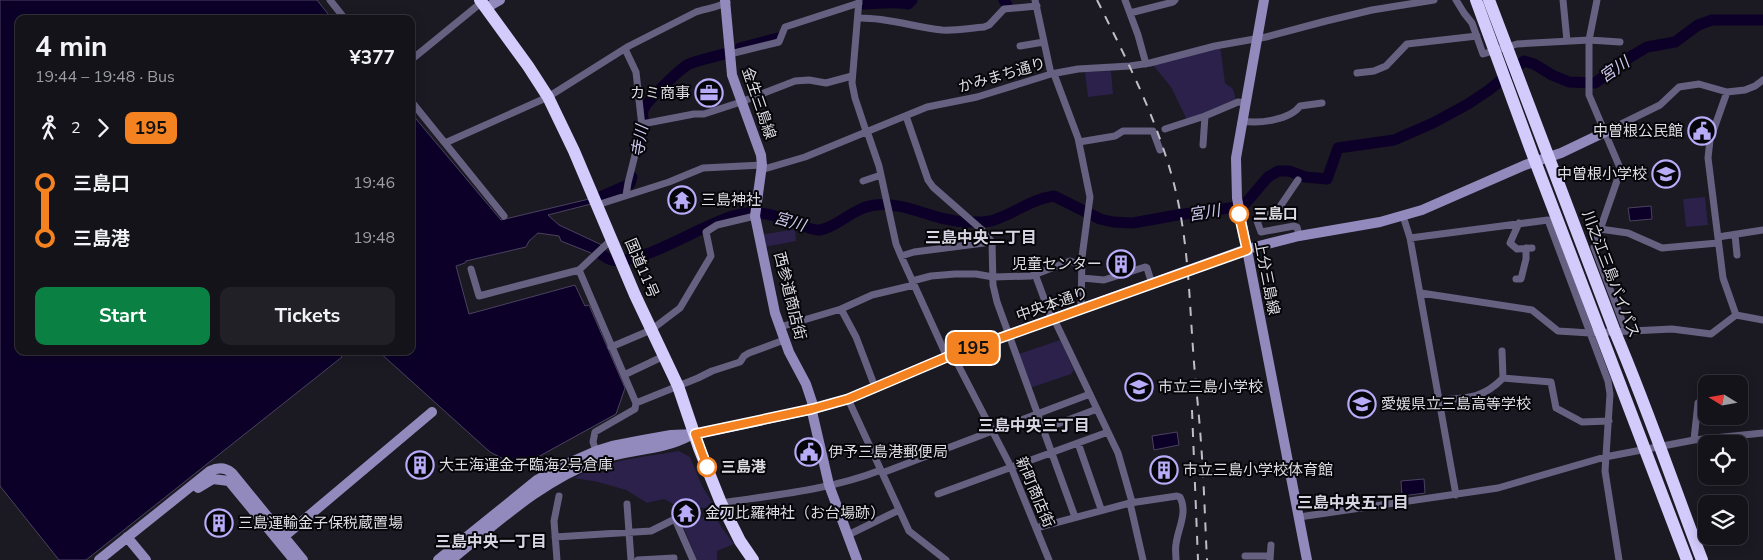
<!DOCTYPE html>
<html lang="en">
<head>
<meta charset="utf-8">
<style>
	body { margin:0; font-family:"Nunito Sans","Noto Sans JP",sans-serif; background:#212027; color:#f1f3f6; height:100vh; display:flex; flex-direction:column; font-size:19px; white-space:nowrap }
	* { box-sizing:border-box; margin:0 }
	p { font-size:16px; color:#9d9ea2 }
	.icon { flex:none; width:28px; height:28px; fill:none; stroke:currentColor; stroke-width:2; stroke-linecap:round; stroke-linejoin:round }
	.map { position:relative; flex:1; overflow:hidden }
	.details { position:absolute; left:15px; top:15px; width:400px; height:340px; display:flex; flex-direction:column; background:#14131a; border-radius:10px; box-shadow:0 2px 12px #0003,0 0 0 1px #333239 }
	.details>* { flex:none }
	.badge { padding:0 10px; border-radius:8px; font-size:18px; line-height:32px }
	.needle { width:32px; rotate:281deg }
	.fabs { position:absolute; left:1698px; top:375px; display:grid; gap:10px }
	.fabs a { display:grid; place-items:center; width:50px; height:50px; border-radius:10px; background:#14131a; box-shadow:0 2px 12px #0003,0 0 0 1px #333239; font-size:25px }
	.map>.badge { position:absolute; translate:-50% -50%; box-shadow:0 0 0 2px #fff }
	.legs { display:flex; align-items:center; gap:8px; height:55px; padding:0 20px; font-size:16px }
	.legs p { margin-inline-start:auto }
	.head { display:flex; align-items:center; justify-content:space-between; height:85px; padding:0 20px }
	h1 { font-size:28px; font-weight:700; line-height:38px }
	.action { display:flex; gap:10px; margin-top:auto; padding:10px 20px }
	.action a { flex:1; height:58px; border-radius:10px; background:#0b8043; color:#fff; font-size:20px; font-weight:700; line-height:58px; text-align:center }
	.action a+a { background:#212027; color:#f1f3f6 }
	ul { padding:0 20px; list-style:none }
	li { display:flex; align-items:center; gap:18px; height:55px; font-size:19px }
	li i { display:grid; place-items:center; width:8px; height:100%; margin:0 6px; background:currentColor }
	li i::after { content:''; width:12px; height:12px; margin:-6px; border:4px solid; border-radius:50%; background:#14131a }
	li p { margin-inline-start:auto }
	li:first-child i { background:linear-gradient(#0000 50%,currentColor 0) }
	li:last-child i { background:linear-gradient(currentColor 50%,#0000 0) }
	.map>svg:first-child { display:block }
	.green { fill:#2b214b }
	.water { fill:#0c0028; stroke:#4b4260 }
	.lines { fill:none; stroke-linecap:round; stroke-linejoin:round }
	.river { stroke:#0c0028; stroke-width:11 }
	.street { stroke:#666181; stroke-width:7 }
	.secondary { stroke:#928abc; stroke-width:10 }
	.highway { stroke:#d3cbfb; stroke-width:12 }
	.rail { stroke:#bfbec5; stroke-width:2; stroke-dasharray:9 9; stroke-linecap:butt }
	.line-1-casing { stroke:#fff; stroke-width:11 }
	.line-1 { stroke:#f58220; stroke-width:8 }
	.stop-1-dot { fill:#fff; stroke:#f58220; stroke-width:2.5 }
	.labels { text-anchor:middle; stroke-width:4; stroke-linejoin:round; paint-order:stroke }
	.street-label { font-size:15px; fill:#dddce3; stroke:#060509 }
	.poi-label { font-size:15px; fill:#dddce3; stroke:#060509; text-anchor:start }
	.stop-label { font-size:15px; font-weight:bold; fill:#dddce3; stroke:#060509; text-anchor:start }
	.water-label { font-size:16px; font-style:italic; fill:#cec8f0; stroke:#060509 }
	.neighbourhood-label { font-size:16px; font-weight:bold; fill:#d7d5e2; stroke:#060509 }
</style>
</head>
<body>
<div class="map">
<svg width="1763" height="560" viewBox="0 0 1763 560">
	<rect width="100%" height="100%" fill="#1b1922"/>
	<!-- green -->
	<path class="green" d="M1220,46L1225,83L1233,89L1236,100L1187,120L1171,87L1153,65Z
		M1111,71L1113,94L1088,97L1085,72Z
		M1705,197L1708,225L1686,227L1683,199Z
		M795,229L796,241L764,247L761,235Z
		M1060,340L1074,370L1071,374L1030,388L1019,354Z
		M679,451L690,457L702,486L712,502L714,514L722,528L734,544L717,551V560H697L682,524L706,516L705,508L677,506L664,499L647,503L626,490L598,482L574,478C605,460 644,457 679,451Z"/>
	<!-- water -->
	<path class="water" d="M0,0H317L332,19H19V351H337L342,357L86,560H59L0,486Z
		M411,113L501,220L589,199L591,204L548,215L559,225L602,245L591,253L561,241L559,236L538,233L529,241L526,247L466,261L465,263L456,266L469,314L575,285L585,306L589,305L625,388L616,414L536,458L523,469L490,452L378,351H411Z
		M1651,206L1652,219L1630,221L1628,208Z
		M1177,432L1179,445L1154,450L1152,436Z
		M1424,479L1425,493L1402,496L1401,481Z"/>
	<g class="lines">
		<!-- river -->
		<path class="river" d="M1004,0L1007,5
			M863,4C878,4 893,1 908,4L912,0
			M740,48L778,38
			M644,123C643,119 642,114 643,111C645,102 681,68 689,64C701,59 715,57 727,53
			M600,197L630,184L632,177
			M596,250C600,253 606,259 612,260C641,266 704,223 736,215C758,209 778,216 798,224C805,226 813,231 820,230C838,227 854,207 875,205C906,201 936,222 968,222C976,222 986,223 994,220C1015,213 1032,199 1054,196L1100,219L1113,222L1133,223L1177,215L1230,208L1245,204L1268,177L1278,171H1289L1305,177L1327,179L1338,148L1394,140L1433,123L1468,104L1489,90L1524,61L1534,64L1552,75L1569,82L1595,83L1630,57L1647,47L1675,42L1698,25L1712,20H1763"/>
		<!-- street -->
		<path class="street" d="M330,0L345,19
			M859,0L852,83L855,98L866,131
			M1035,0L1051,74
			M1125,0L1138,35L1146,64
			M1456,0L1464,13L1472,23L1483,54L1517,44L1589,40L1620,42
			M1563,0L1567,41
			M1597,0L1589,40V95L1620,168V172L1594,247L1626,331
			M1130,13L1173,2L1175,0
			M858,18C886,17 913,27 942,30C955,31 970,28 984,27L989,25L1004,9L1037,6
			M1020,46L1044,42
			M625,49L636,72L642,127L628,183L626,195
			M730,54L779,42L785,27L859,3
			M411,60L482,2
			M1357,73L1374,71L1386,66L1407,44L1477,36
			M1054,74L1078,138L1090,197L1082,257L1081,309
			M1727,92L1710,140L1708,158L1723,278L1736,315
			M411,101L504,216
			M906,116L928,180L933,187L982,230L992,242L993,285L997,302L1075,517
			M1242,121C1259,124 1290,120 1300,106L1322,103
			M642,124L694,114H704L741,102L795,81L809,80L826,83L852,76
			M1165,129L1205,116L1238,102L1246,103
			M867,131L879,166L896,244L901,256L947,357
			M1605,132L1660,105L1679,87L1699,84L1727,92L1745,90L1755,86L1763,80
			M1079,142L1115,136L1123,131H1153L1160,150
			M445,143L548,97L629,46L696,12C705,9 720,7 727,2
			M1203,145L1205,116
			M761,170L805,157L927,107L977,97L1051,74L1078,69L1130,66L1150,63L1215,46L1266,37L1326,21L1372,10L1434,0
			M1298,180L1279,208L1257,221L1261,232L1294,226L1297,227L1299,236
			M863,181L881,175
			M597,205L669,182L703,168L762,165
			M1403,216L1410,238L1456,495
			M1519,223L1510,243L1517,249L1532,248
			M1600,229L1628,233L1662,248L1718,243
			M1735,235L1737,255
			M1718,237L1763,230
			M1410,238L1548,220L1608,381L1610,394L1605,471L1619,560
			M901,256L914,252L992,242
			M471,269L479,296L579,270L611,240
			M579,270L636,403L635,409L595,432L593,442L597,454
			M1035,274L1052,320
			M1082,278L1104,280L1145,267L1147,268L1152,284
			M1516,279H1521L1526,259V248
			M912,281L931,276L955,274H976L993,277L1031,276L1070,261L1081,265
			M1421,293L1532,310L1558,331L1590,333L1672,329L1711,334L1736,315L1763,320
			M1054,319L1118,453L1132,502
			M780,327L841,309
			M611,347L651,330L680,308L711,256L706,232L717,225L755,216
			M1502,351L1503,378
			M953,355L1011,467L1049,560
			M624,375L664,356
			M875,387L856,337L841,309L872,295L914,285
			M848,399L909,531L946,560
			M1439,400C1466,398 1483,399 1503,378L1551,382L1556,408L1582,422L1609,421
			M636,403L698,378L712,371L740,362L744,356L749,353L784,340
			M1044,429L1097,409
			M1694,440L1698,403L1705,404
			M1078,443L1101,509
			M882,473L1090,394
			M938,494L1108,432
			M721,503C774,495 830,490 881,470
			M1130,503L1143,560
			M627,504L631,560
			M1299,517L1498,488L1605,457L1694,440L1763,433
			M1036,528L1130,503L1177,496L1180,497C1188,513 1178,528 1176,544C1175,549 1176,555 1176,560
			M848,535L899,510
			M555,537L651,531L675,519L693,560
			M1245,556H1270
			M557,560L554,521L559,496
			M638,560L674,558
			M1270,560L1271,545"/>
		<!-- secondary -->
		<path class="secondary" d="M725,0L732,75L761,155L762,165L755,216L775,313L789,352L806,384L812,402L813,416L829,485L857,560
			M1264,0L1236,158L1237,198L1307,560
			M486,8L500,0
			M198,488L213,479L229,481L294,560
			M127,537L146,560
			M280,540L432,412
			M99,560L210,471C218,467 225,467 232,473L303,560
			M438,560L537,480L571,462L596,451L612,446L643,440L671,435L695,434L754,422L813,409L848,399L947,357L1247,249L1299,236L1380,222L1422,210L1525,165L1561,153L1605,132
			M451,560C497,523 541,481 598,460C628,449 661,451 689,436"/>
		<!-- highway -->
		<path class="highway" d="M480,0L528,66L548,97L574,151L635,295L678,386L699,448L721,503L740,541L753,560
			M1476,0L1535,161L1687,560
			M1489,0L1615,332C1647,407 1673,484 1702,560"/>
		<!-- rail -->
		<path class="rail" d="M1097,0C1127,60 1157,119 1174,184C1188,239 1189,293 1193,349C1195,380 1199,412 1201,443C1204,482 1205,521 1207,560
			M1192,410L1198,560"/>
	</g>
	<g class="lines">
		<!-- line-1 casing -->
		<g class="line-1-casing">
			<path id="line-1" d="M707,467L695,434L812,409L848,399L947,357L1247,250L1239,214"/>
		</g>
		<!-- line-1 -->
		<use href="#line-1" class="line-1"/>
	</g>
	<!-- icons -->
	<defs>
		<g id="office-ring" transform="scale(1.4375)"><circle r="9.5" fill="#060509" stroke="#b8abf7" stroke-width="1.5"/><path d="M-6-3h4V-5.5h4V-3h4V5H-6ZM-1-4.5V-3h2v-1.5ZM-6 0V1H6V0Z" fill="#b8abf7"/></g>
		<g id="civic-ring" transform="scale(1.4375)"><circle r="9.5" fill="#060509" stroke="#b8abf7" stroke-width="1.5"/><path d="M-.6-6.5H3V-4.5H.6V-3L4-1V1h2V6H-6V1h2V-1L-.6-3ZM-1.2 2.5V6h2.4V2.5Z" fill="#b8abf7"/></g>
		<g id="school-ring" transform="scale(1.4375)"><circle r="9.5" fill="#060509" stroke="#b8abf7" stroke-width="1.5"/><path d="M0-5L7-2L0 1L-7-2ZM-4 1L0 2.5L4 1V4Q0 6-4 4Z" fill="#b8abf7"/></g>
		<g id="temple-ring" transform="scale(1.4375)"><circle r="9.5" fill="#060509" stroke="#b8abf7" stroke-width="1.5"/><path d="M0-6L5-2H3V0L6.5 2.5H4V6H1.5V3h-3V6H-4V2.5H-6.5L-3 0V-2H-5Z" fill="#b8abf7"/></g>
		<g id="building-ring" transform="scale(1.4375)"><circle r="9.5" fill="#060509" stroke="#b8abf7" stroke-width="1.5"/><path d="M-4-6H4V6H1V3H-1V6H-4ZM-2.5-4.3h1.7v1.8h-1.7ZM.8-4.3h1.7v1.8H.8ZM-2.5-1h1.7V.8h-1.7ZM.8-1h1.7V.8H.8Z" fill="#b8abf7"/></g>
	</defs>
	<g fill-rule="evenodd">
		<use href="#office-ring" x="709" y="93"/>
		<use href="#civic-ring" x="1702" y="131"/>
		<use href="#school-ring" x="1666" y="174"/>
		<use href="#temple-ring" x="682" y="200"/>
		<use href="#building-ring" x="1121" y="264"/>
		<use href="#school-ring" x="1139" y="387"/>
		<use href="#school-ring" x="1362" y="404"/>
		<use href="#civic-ring" x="809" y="452"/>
		<use href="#building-ring" x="420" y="465"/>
		<use href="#building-ring" x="1164" y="470"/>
		<use href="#temple-ring" x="686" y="513"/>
		<use href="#building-ring" x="219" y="523"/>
	</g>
	<!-- markers -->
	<g class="stop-1-dot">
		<circle cx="1239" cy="214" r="9"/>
		<circle cx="707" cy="467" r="9"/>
	</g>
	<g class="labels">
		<!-- street labels -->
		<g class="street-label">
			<text transform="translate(1002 75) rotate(-16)" y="5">かみまち通り</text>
			<text transform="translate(759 103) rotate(71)" y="5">金生三島線</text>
			<text transform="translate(642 268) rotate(67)" y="5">国道11号</text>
			<text transform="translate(1611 274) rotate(69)" y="5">川之江三島バイパス</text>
			<text transform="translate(1267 278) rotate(79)" y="5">上分三島線</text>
			<text transform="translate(790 296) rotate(76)" y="5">西参道商店街</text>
			<text transform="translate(1052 304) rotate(-19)" y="5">中央本通り</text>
			<text transform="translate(1035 492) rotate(67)" y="5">新町商店街</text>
		</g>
		<!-- poi labels -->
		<g class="poi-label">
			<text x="690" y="98" text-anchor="end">カミ商事</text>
			<text x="1683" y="136" text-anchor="end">中曽根公民館</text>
			<text x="1647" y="179" text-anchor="end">中曽根小学校</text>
			<text x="701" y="205">三島神社</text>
			<text x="1102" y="269" text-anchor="end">児童センター</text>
			<text x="1158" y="392">市立三島小学校</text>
			<text x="1381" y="409">愛媛県立三島高等学校</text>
			<text x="828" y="457">伊予三島港郵便局</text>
			<text x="439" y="470">大王海運金子臨海2号倉庫</text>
			<text x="1183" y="475">市立三島小学校体育館</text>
			<text x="705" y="518">金刀比羅神社（お台場跡）</text>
			<text x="238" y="528">三島運輸金子保税蔵置場</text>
		</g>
		<!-- stop labels -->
		<g class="stop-label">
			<text x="1253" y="219">三島口</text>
			<text x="721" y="472">三島港</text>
		</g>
		<!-- water labels -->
		<g class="water-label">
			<text transform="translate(1614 69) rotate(-35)" y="6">宮川</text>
			<text transform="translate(639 141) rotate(-81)" y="6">寺川</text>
			<text transform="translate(1204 212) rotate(-9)" y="6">宮川</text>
			<text transform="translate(790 221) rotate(16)" y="6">宮川</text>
		</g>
		<!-- neighbourhood labels -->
		<g class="neighbourhood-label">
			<text x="981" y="243">三島中央二丁目</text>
			<text x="1034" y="431">三島中央三丁目</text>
			<text x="1353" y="508">三島中央五丁目</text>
			<text x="491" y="547">三島中央一丁目</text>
		</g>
	</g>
</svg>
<div class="fabs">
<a><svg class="needle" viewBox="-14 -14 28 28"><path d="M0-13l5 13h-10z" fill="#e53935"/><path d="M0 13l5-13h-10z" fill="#9d9ea2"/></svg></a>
<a><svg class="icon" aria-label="locate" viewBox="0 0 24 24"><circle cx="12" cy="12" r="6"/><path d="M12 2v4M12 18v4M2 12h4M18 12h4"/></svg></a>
<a><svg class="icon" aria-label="layers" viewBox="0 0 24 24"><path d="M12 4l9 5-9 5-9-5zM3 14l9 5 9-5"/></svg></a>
</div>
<b class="badge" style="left:973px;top:348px;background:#f58220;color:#111">195</b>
<section class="details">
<div class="head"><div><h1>4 min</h1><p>19:44 – 19:48 · Bus</p></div><b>¥377</b></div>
<div class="legs"><svg class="icon" aria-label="walk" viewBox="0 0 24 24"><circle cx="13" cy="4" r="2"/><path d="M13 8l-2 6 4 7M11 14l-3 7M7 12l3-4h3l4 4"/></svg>2<svg class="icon" aria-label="forward" viewBox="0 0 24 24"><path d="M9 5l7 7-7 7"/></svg><b class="badge" style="background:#f58220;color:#111">195</b></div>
<ul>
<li><i style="color:#f58220"></i><b>三島口</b><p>19:46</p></li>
<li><i style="color:#f58220"></i><b>三島港</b><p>19:48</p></li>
</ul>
<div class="action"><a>Start</a><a>Tickets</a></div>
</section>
</div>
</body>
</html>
